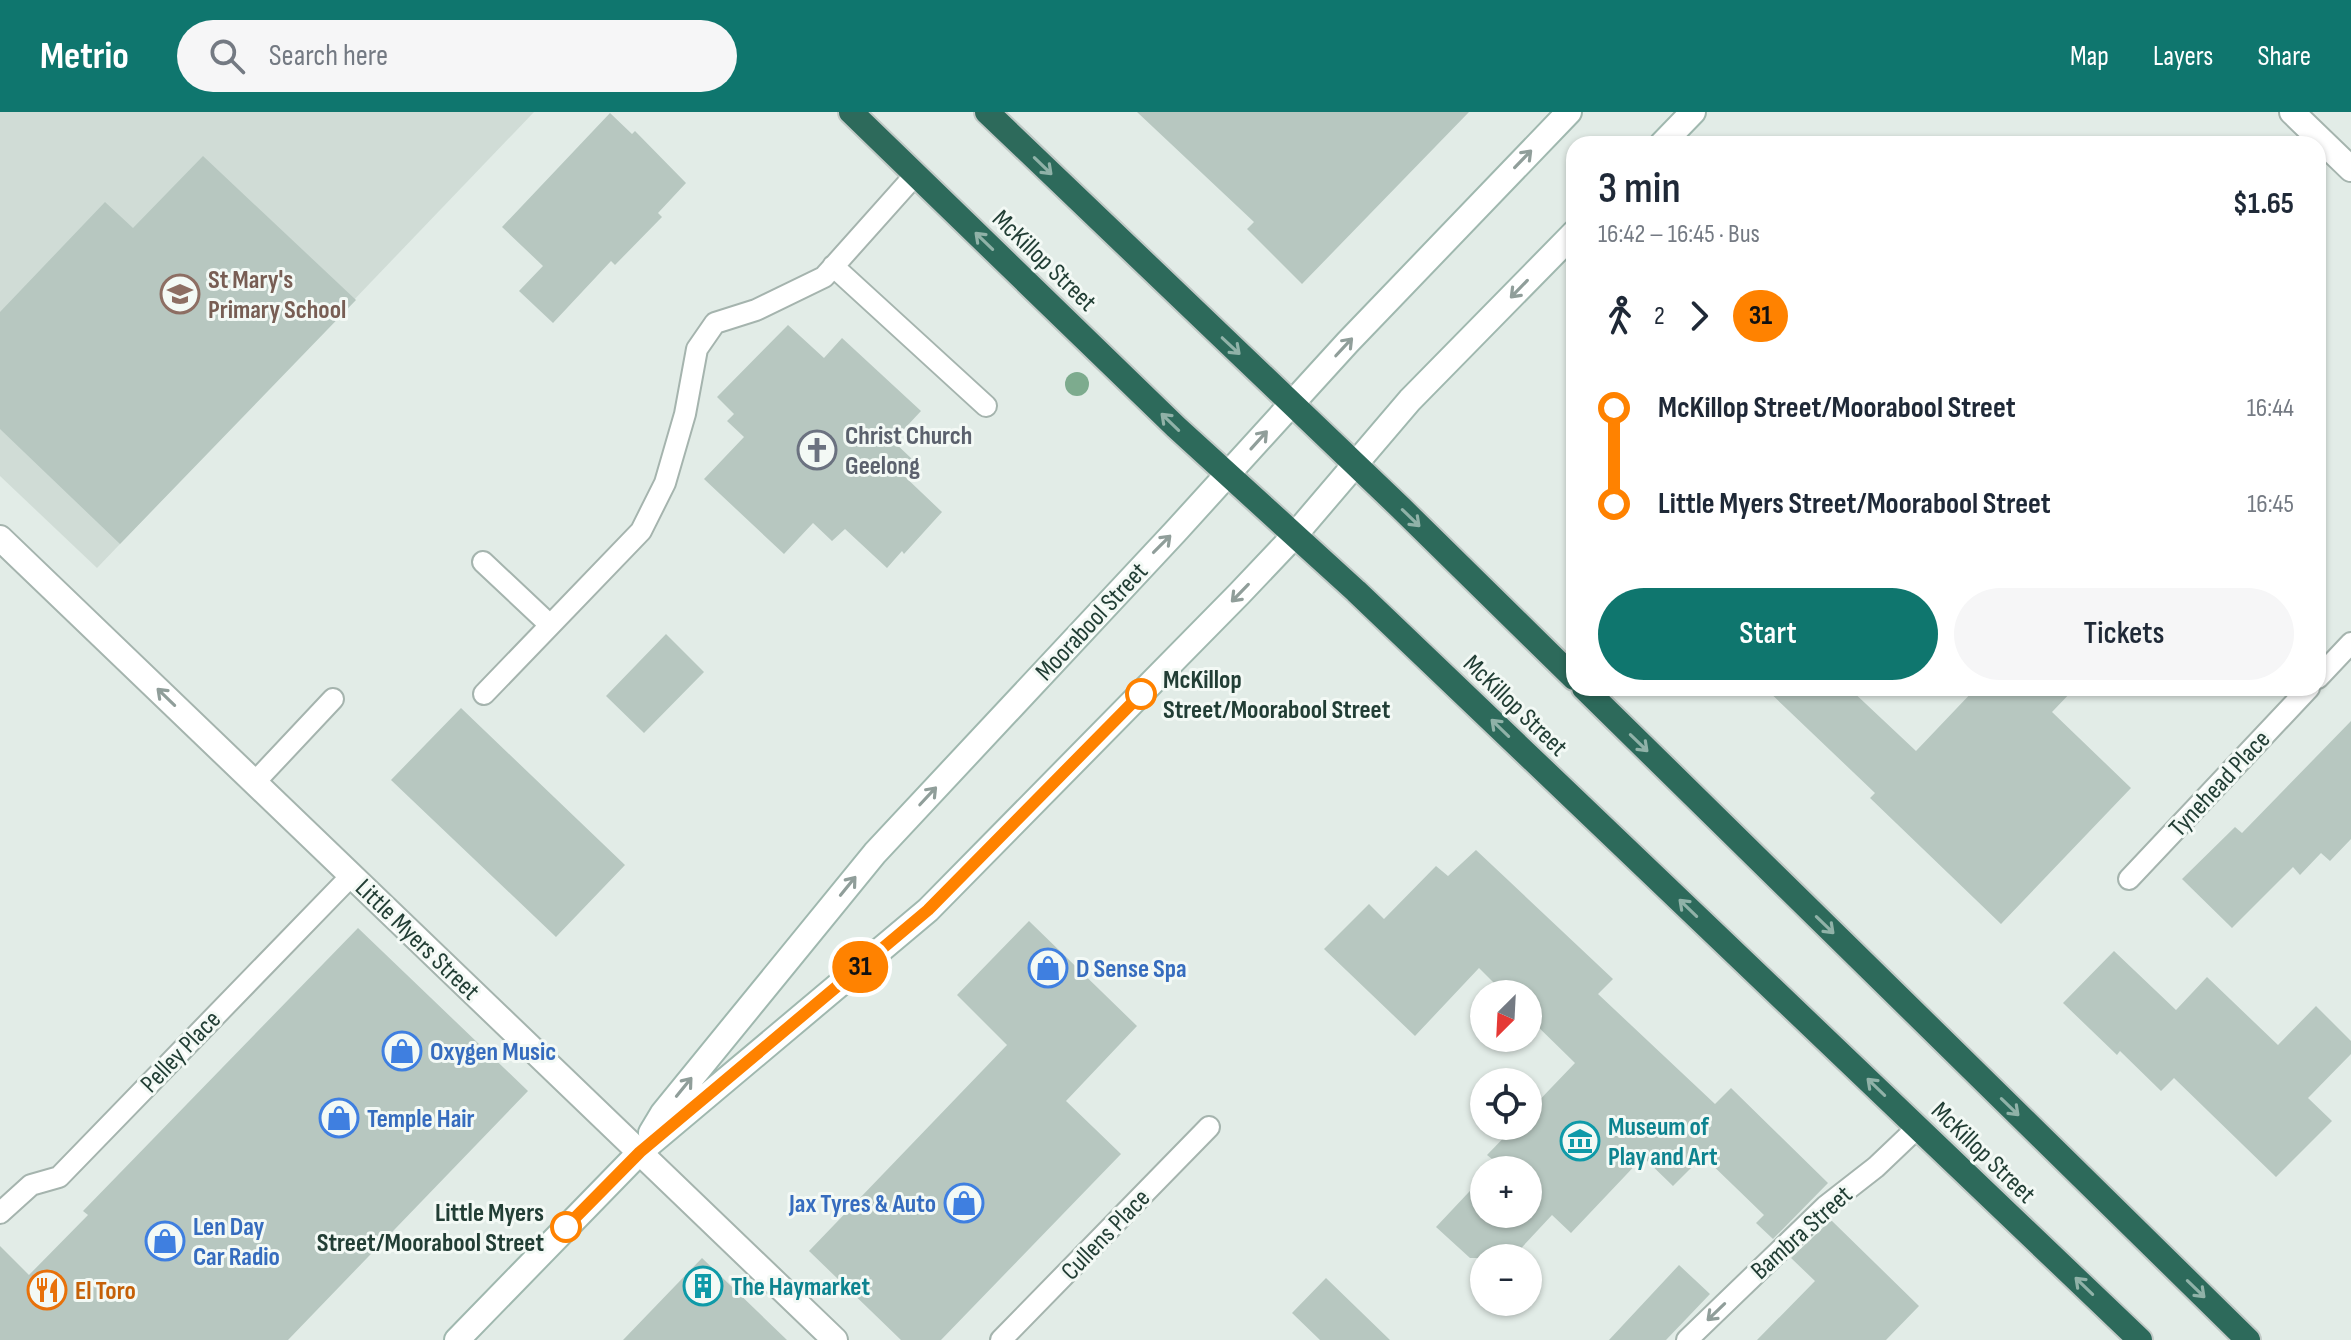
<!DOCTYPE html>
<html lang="en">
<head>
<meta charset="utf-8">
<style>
	body { margin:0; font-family:"Sofia Sans Condensed",sans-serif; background:#f6f6f7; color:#1f2937; height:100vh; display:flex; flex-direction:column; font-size:30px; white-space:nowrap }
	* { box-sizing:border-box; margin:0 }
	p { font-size:26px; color:#747a83 }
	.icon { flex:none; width:44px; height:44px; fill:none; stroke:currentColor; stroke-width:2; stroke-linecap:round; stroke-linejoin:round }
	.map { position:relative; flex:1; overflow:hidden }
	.panel { position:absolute; left:1566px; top:24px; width:760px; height:560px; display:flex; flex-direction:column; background:#fff; border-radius:24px; box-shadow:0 2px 6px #0004 }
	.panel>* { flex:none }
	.badge { padding:0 16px; border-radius:26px; font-size:28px; line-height:52px }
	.needle { width:52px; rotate:204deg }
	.fabs { position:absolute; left:1470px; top:868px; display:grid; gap:16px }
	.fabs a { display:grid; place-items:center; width:72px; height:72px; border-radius:50%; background:#fff; box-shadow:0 2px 6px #0004; font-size:40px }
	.map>.badge { position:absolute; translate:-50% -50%; box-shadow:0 0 0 4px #fff }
	.legs { display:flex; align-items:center; gap:12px; height:88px; padding:0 32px; font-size:26px }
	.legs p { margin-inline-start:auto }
	.headline { display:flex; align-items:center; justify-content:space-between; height:136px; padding:0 32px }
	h1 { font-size:44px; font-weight:600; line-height:60px }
	.cta { display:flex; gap:16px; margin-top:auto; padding:16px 32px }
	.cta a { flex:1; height:92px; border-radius:48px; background:#0f766e; color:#fff; font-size:32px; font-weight:600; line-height:92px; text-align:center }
	.cta a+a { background:#f6f6f7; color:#1f2937 }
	ul { padding:0 32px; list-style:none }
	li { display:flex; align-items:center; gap:28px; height:96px; font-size:30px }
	li i { display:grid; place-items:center; width:12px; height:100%; margin:0 10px; background:currentColor }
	li i::after { content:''; width:20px; height:20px; margin:-10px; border:6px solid; border-radius:50%; background:#fff }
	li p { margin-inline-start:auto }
	li:first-child i { background:linear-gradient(#0000 50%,currentColor 0) }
	li:last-child i { background:linear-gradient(currentColor 50%,#0000 0) }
	header { display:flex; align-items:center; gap:48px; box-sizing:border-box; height:112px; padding:0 40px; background:#0f766e; color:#fff }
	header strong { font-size:38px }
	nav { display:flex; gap:44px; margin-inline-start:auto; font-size:28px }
	.search { width:560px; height:72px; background:#f6f6f7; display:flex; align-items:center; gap:20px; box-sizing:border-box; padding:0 28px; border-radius:44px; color:#747a83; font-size:30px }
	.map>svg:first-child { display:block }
	.built { fill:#d0dcd6 }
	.building { fill:#b7c7c0 }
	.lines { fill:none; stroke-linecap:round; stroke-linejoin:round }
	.lane-casing { stroke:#a5b4ae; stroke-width:24 }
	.street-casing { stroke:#a5b4ae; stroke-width:28 }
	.secondary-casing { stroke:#a0b8af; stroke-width:28 }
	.highway-casing { stroke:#c1c9c6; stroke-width:28 }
	.lane { stroke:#fff; stroke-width:20 }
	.street { stroke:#fff; stroke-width:24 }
	.secondary { stroke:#fff; stroke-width:24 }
	.highway { stroke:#2d6a5b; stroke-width:24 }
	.tree { fill:#7dab8e }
	.oneway { stroke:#909e9a }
	.oneway2 { stroke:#90b2a8 }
	.line-1-casing { stroke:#fff; stroke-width:18 }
	.line-1 { stroke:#ff8200; stroke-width:12 }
	.stop-1-dot { fill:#fff; stroke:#ff8200; stroke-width:4 }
	.labels { text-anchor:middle; stroke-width:6; stroke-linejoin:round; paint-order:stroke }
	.street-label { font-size:26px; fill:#223e35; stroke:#f3f9f5 }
	.education-label { font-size:26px; font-weight:bold; fill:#785e54; stroke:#f3f9f5; text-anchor:start }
	.worship-label { font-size:26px; font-weight:bold; fill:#5b616d; stroke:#f3f9f5; text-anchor:start }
	.stop-label { font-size:26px; font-weight:bold; fill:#223e35; stroke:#f3f9f5; text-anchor:start }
	.shop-label { font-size:26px; font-weight:bold; fill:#366cbe; stroke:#f3f9f5; text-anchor:start }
	.culture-label { font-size:26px; font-weight:bold; fill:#0d838f; stroke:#f3f9f5; text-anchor:start }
	.food-label { font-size:26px; font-weight:bold; fill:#c56008; stroke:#f3f9f5; text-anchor:start }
</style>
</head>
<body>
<header>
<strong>Metrio</strong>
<div class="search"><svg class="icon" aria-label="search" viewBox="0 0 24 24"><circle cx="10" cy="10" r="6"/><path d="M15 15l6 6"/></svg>Search here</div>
<nav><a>Map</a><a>Layers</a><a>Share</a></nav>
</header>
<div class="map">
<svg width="2351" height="1228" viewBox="0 0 2351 1228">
	<rect width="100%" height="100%" fill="#e2ece7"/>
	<!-- built -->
	<path class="built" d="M0,0H534L97,456L0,364Z"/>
	<!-- building -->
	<path class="building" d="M1137,0H1469L1302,172L1247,117L1254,110Z
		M610,1L632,22L635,19L686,71L658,101L662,105L615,153L611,149L553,211L519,179L543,154L502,115Z
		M203,44L356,188L120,432L0,317V200L105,90L133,116Z
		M788,213L824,246L842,226L921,299L893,329L912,347L900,360L942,400L904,442L902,439L887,456L845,417L832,429L813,411L784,442L704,367L744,325L727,309L734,302L717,285Z
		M666,522L704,560L644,621L606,584Z
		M1765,576H1849L1916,639L1976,576H2075L2052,600L2131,676L2001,812L1870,686L1875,681Z
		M461,596L625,753L556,825L391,668Z
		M2351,609V727L2330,749L2321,741L2300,763L2293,755L2232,816L2182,767L2235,715L2242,721Z
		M1476,738L1613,867L1598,882L1715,992L1731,976L1828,1071L1773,1127L1756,1111L1764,1103L1703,1044L1673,1074L1643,1045L1571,1121L1552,1103L1512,1146H1470L1436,1115L1484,1064V1102H1528V1058H1490L1497,1051L1487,1043L1515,1014H1528V1000L1575,951L1528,905V882H1505L1479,856L1415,924L1324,837L1369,792L1384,807L1436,754L1448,764Z
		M1029,809L1137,914L1066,989L1121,1042L941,1228H901L809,1139L1007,933L957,883Z
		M358,816L528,979L288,1228H0V1134L29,1163L88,1103L83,1099Z
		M2114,839L2176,898L2207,865L2278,933L2316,894L2351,929V942L2308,986L2332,1009L2276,1065L2174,966L2161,979L2120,939L2117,943L2063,891Z
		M1831,1108L1919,1194L1886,1228H1757L1815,1169L1791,1146Z
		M702,1146L787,1228H623Z
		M1679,1153L1710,1182L1666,1228H1609Z
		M1326,1166L1390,1228H1320L1292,1201Z"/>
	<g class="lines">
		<!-- lane casing -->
		<g class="lane-casing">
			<path id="lane" d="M833,154L986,294
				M483,450L550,513
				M2318,566L2351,531
				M484,582L641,419L665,371L685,302L697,237L715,211L756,198L824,165L916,62
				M255,670L333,587
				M2129,767L2309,576
				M0,1101L31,1073L59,1065L352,763
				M1001,1228L1209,1015
				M1687,1228L1826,1094L1876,1055L1918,1015"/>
		</g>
		<!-- street casing -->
		<g class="street-casing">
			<path id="street" d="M2292,0L2351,57
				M0,426L835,1228"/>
		</g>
		<!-- secondary casing -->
		<g class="secondary-casing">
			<path id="secondary" d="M1662,32L1693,0
				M651,1021L663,1001L875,741L1175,420L1348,230L1569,0
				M457,1228L640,1040L928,798L1239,482L1294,424L1410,288L1574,121"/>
		</g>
		<!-- highway casing -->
		<g class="highway-casing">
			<path id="highway" d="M851,0L1176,315L1356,479L2140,1228
				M987,0L1401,396L1574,566
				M1584,576L2248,1228"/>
		</g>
		<!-- lane -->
		<use href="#lane" class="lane"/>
		<!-- street -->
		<use href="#street" class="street"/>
		<!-- secondary -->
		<use href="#secondary" class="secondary"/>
		<!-- highway -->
		<use href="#highway" class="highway"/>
	</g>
	<!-- trees -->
	<circle class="tree" cx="1077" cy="272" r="12"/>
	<!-- one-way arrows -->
	<defs><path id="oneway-shaft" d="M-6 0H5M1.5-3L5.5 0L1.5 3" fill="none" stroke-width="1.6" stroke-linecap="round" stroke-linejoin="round" transform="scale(2)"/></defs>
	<g class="oneway">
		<use href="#oneway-shaft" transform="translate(1523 47) rotate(-46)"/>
		<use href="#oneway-shaft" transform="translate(1519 177) rotate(134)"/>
		<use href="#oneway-shaft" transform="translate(1344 235) rotate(-47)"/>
		<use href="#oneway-shaft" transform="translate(1259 328) rotate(-48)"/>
		<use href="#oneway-shaft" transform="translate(1162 432) rotate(-45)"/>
		<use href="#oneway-shaft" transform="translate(1240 481) rotate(134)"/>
		<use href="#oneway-shaft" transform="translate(166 585) rotate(-136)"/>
		<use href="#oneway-shaft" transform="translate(928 684) rotate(-47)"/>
		<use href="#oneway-shaft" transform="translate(848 774) rotate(-51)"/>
		<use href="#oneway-shaft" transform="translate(684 975) rotate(-51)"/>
		<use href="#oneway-shaft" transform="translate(1716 1200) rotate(136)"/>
	</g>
	<g class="oneway2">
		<use href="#oneway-shaft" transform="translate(1043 54) rotate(44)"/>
		<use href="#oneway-shaft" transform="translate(984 129) rotate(-136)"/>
		<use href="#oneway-shaft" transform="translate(1231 234) rotate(43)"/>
		<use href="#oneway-shaft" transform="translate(1170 310) rotate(-136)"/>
		<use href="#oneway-shaft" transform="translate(1411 406) rotate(44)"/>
		<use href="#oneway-shaft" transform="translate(1500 616) rotate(-136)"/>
		<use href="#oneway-shaft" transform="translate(1639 631) rotate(44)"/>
		<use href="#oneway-shaft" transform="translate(1688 796) rotate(-136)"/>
		<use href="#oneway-shaft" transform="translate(1825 813) rotate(44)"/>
		<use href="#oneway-shaft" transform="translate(1876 975) rotate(-136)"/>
		<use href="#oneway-shaft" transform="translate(2010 995) rotate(44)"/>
		<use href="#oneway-shaft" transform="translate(2084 1174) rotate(-136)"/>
		<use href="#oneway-shaft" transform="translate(2196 1177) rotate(44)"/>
	</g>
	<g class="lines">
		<!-- line-1 casing -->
		<g class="line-1-casing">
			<path id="line-1" d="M566,1115L640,1040L928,798L1141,582"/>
		</g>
		<!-- line-1 -->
		<use href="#line-1" class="line-1"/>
	</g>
	<!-- icons -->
	<defs>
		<g id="school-ring" transform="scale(2)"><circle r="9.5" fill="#f3f9f5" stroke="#8d6e63" stroke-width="1.5"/><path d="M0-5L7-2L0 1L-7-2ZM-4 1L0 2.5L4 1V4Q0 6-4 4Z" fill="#8d6e63"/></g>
		<g id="church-ring" transform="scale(2)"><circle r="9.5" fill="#f3f9f5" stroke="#6b7280" stroke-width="1.5"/><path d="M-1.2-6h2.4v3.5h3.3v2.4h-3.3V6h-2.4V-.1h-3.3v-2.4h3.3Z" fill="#6b7280"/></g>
		<g id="shop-ring" transform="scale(2)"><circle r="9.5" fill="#f3f9f5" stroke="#3f7fe0" stroke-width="1.5"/><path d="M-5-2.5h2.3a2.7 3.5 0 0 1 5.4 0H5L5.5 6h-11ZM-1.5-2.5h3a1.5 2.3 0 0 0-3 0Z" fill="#3f7fe0"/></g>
		<g id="museum-ring" transform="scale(2)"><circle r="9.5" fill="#f3f9f5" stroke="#0f9aa8" stroke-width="1.5"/><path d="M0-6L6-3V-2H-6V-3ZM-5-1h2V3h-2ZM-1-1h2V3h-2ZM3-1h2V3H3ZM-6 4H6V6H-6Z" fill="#0f9aa8"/></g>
		<g id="building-ring" transform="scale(2)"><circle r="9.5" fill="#f3f9f5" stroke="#0f9aa8" stroke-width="1.5"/><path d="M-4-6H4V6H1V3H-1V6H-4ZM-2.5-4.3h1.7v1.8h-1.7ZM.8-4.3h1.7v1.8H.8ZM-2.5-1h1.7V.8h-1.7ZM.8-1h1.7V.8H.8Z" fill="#0f9aa8"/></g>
		<g id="restaurant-ring" transform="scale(2)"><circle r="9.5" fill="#f3f9f5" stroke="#e8710a" stroke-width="1.5"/><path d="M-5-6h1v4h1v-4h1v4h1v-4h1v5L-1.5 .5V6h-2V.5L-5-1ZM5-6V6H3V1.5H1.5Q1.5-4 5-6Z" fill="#e8710a"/></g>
	</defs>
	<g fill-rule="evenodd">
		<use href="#school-ring" x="180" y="182"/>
		<use href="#church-ring" x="817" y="338"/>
		<use href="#shop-ring" x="1048" y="856"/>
		<use href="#shop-ring" x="402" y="939"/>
		<use href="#shop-ring" x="339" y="1006"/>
		<use href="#museum-ring" x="1580" y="1029"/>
		<use href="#shop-ring" x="964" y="1091"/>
		<use href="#shop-ring" x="165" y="1129"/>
		<use href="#building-ring" x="703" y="1174"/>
		<use href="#restaurant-ring" x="47" y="1178"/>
	</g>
	<!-- markers -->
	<g class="stop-1-dot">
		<circle cx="1141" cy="582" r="14"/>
		<circle cx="566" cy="1115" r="14"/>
	</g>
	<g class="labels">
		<!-- street labels -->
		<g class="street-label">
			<text transform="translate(1045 148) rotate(44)" y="9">McKillop Street</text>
			<text transform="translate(1091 509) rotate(-47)" y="9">Moorabool Street</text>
			<text transform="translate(1516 593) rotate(44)" y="9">McKillop Street</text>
			<text transform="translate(2219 671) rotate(-47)" y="9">Tynehead Place</text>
			<text transform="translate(418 827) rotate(44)" y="9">Little Myers Street</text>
			<text transform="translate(180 939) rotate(-46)" y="9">Pelley Place</text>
			<text transform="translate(1984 1040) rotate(44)" y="9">McKillop Street</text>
			<text transform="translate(1801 1120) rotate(-42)" y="9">Bambra Street</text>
			<text transform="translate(1105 1122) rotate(-46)" y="9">Cullens Place</text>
		</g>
		<!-- education labels -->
		<g class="education-label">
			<text x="208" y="176">St Mary's<tspan x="208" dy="30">Primary School</tspan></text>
		</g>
		<!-- worship labels -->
		<g class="worship-label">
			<text x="845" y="332">Christ Church<tspan x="845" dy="30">Geelong</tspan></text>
		</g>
		<!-- stop labels -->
		<g class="stop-label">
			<text x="1163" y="576">McKillop<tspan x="1163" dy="30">Street/Moorabool Street</tspan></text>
			<text x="544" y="1109" text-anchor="end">Little Myers<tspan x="544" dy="30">Street/Moorabool Street</tspan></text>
		</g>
		<!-- shop labels -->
		<g class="shop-label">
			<text x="1076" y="865">D Sense Spa</text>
			<text x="430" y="948">Oxygen Music</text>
			<text x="367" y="1015">Temple Hair</text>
			<text x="936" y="1100" text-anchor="end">Jax Tyres &amp; Auto</text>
			<text x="193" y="1123">Len Day<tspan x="193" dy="30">Car Radio</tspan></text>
		</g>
		<!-- culture labels -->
		<g class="culture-label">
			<text x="1608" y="1023">Museum of<tspan x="1608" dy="30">Play and Art</tspan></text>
			<text x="731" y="1183">The Haymarket</text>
		</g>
		<!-- food labels -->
		<g class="food-label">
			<text x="75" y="1187">El Toro</text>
		</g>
	</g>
</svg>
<div class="fabs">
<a><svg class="needle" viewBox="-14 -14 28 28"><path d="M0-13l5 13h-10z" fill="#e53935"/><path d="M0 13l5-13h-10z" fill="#747a83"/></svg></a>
<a><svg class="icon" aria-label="locate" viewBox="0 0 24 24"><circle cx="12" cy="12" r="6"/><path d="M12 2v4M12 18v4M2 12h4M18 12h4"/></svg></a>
<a>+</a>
<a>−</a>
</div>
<b class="badge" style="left:860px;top:855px;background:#ff8200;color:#111">31</b>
<section class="panel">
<div class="headline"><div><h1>3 min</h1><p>16:42 – 16:45 · Bus</p></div><b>$1.65</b></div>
<div class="legs"><svg class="icon" aria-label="walk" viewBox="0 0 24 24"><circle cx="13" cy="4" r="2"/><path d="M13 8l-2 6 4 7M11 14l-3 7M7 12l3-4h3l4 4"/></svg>2<svg class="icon" aria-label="forward" viewBox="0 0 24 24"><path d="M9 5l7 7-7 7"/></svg><b class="badge" style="background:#ff8200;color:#111">31</b></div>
<ul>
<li><i style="color:#ff8200"></i><b>McKillop Street/Moorabool Street</b><p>16:44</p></li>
<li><i style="color:#ff8200"></i><b>Little Myers Street/Moorabool Street</b><p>16:45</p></li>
</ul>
<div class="cta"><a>Start</a><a>Tickets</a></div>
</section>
</div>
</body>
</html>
